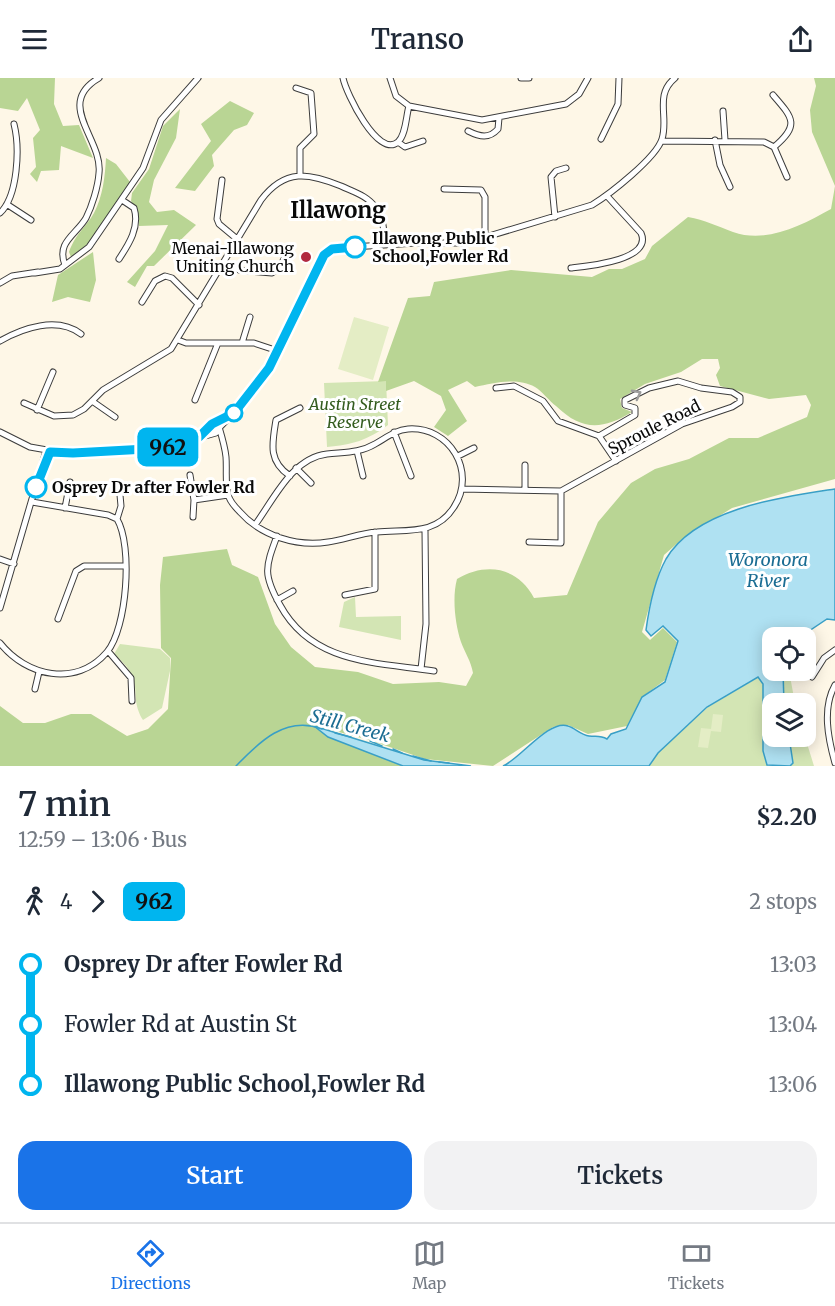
<!DOCTYPE html>
<html lang="en">
<head>
<meta charset="utf-8">
<style>
	body { margin:0; font-family:Merriweather,serif; background:#f2f2f3; color:#1f2937; height:100vh; display:flex; flex-direction:column; font-size:22px; white-space:nowrap }
	* { box-sizing:border-box; margin:0 }
	p { font-size:20px; color:#747a83 }
	.icon { flex:none; width:33px; height:33px; fill:none; stroke:currentColor; stroke-width:2; stroke-linecap:round; stroke-linejoin:round }
	.map { position:relative; height:688px; overflow:hidden }
	.sheet { display:flex; flex-direction:column; background:#fff; flex:1 }
	.sheet>* { flex:none }
	.badge { padding:0 12px; border-radius:9px; font-size:21px; line-height:39px }
	.tools { position:absolute; left:762px; top:549px; display:grid; gap:12px }
	.tools a { display:grid; place-items:center; width:54px; height:54px; border-radius:12px; background:#fff; box-shadow:0 3px 15px #0003; font-size:30px }
	.map>.badge { position:absolute; translate:-50% -50%; box-shadow:0 0 0 3px #fff }
	.legs { display:flex; align-items:center; gap:9px; height:66px; padding:0 18px; font-size:20px }
	.legs p { margin-inline-start:auto }
	.head { display:flex; align-items:center; justify-content:space-between; height:102px; padding:0 18px }
	h1 { font-size:33px; font-weight:600; line-height:45px }
	.button { display:flex; gap:12px; margin-top:auto; padding:12px 18px }
	.button a { flex:1; height:69px; border-radius:18px; background:#1a73e8; color:#fff; font-size:24px; font-weight:600; line-height:69px; text-align:center }
	.button a+a { background:#f2f2f3; color:#1f2937 }
	ul { padding:0 18px; list-style:none }
	li { display:flex; align-items:center; gap:21px; height:60px; font-size:22px }
	li i { display:grid; place-items:center; width:9px; height:100%; margin:0 8px; background:currentColor }
	li i::after { content:''; width:15px; height:15px; margin:-8px; border:4px solid; border-radius:50%; background:#fff }
	li p { margin-inline-start:auto }
	li:first-child i { background:linear-gradient(#0000 50%,currentColor 0) }
	li:last-child i { background:linear-gradient(currentColor 50%,#0000 0) }
	header { display:flex; justify-content:space-between; align-items:center; height:78px; padding:0 18px; background:#fff; font-size:27px; font-weight:600 }
	.menu { display:flex; justify-content:space-around; align-items:center; height:84px; border-top:2px solid #e0e1e3; background:#fff; font-size:16px; color:#747a83 }
	.menu a { display:grid; justify-items:center; gap:3px }
	.menu .on { color:#1a73e8 }
	.map>svg:first-child { display:block }
	.green { fill:#d3e5b4 }
	.forest { fill:#b9d594 }
	.pitch { fill:#e4edc5 }
	.water { fill:#afe1f2; stroke:#399fc6; stroke-width:1.5 }
	.lines { fill:none; stroke-linecap:round; stroke-linejoin:round }
	.stream { stroke:#399fc6; stroke-width:1.5 }
	.minor-casing { stroke:#3c3c3c; stroke-width:7 }
	.minor { stroke:#fff; stroke-width:5 }
	.oneway { stroke:#9d9d9d }
	.line-1-casing { stroke:#fff; stroke-width:14 }
	.line-1 { stroke:#00b5ef; stroke-width:9 }
	.stop-1-dot { fill:#fff; stroke:#00b5ef; stroke-width:3 }
	.poi-dot { fill:#b12a41; stroke:#fff; stroke-width:2 }
	.labels { text-anchor:middle; stroke-width:6; stroke-linejoin:round; paint-order:stroke }
	.stop-label { font-size:16px; font-weight:bold; fill:#090909; stroke:#fff; text-anchor:start }
	.poi-label { font-size:16px; fill:#090909; stroke:#fff; text-anchor:end }
	.park-label { font-size:16px; font-style:italic; fill:#335c1e; stroke:#fff }
	.street-label { font-size:16px; fill:#090909; stroke:#fff }
	.water-label { font-size:18px; font-style:italic; fill:#1b6d93; stroke:#fff }
	.district-label { font-size:22px; font-weight:bold; fill:#090909; stroke:#fff }
</style>
</head>
<body>
<header><svg class="icon" aria-label="menu" viewBox="0 0 24 24"><path d="M4 6h16M4 12h16M4 18h16"/></svg>Transo<svg class="icon" aria-label="share" viewBox="0 0 24 24"><path d="M12 15V3M7 8l5-5 5 5M5 13v7h14v-7"/></svg></header>
<div class="map">
<svg width="835" height="688" viewBox="0 0 835 688">
	<rect width="100%" height="100%" fill="#fef7e7"/>
	<!-- green -->
	<path class="green" d="M386,303L388,347C368,362 352,367 327,369L324,305Z
		M355,519L356,539L401,538V562L339,549L344,524Z
		M120,566L160,571L170,580V593L162,630L143,642C127,615 148,605 114,576Z
		M783,593H789L795,625H784Z
		M759,599L763,606V673L768,688H649L658,675L708,629Z
		M789,659H805L814,688H790L793,685Z"/>
	<!-- forest -->
	<path class="forest" d="M0,0H55L54,26L63,48L79,47L93,80L61,68L59,92L41,93L37,104L30,96L36,89L33,60L40,52L27,20L18,33L0,30Z
		M814,0H835V401L732,430L681,462L664,477L642,554L650,562L663,550L677,564L665,602L642,619L627,648L588,656L568,647L553,649L493,688L425,681L369,662L316,648L328,659L403,688H0V628L23,645H45L71,636H91L127,658L148,651L168,631L171,580L161,570L160,507L163,479L227,471L232,487L258,499L275,546L291,569L315,589L358,594L393,606L439,604L466,608L473,595C471,583 465,575 461,564C455,546 452,519 457,501C486,484 518,489 534,520L567,517L598,444L631,405L655,391L689,381L729,360H758L807,339L811,327L806,317L769,321L720,308L716,297L720,290L718,281H702L681,294L645,306L620,321L622,330L632,334C602,352 582,353 556,328C549,323 542,313 535,309C517,299 494,305 475,309L467,303L448,312L467,343L448,358L434,349L446,332L441,318L414,303L386,313V303L378,304L408,220L430,218L434,204L511,192L592,199L609,191H622L645,181L652,168L688,139C705,142 717,148 733,154C767,166 802,147 831,131L835,108L812,54L810,32L816,8Z
		M230,23L254,35L247,47L234,52L212,77L214,88L195,113L175,110L211,63L201,46Z
		M180,31L176,60L154,102L149,124L157,134L174,132L196,147L154,188H147L135,209L127,204L155,173L168,147L139,148L138,135L131,123L132,115L149,91L163,48Z
		M106,80L116,86L130,104L89,165L71,179L69,174C76,155 86,149 94,135C103,118 105,98 106,80Z
		M93,174L96,202L90,224L68,219L52,224L58,197Z"/>
	<!-- pitch -->
	<path class="pitch" d="M354,239L389,249L373,302L338,291Z
		M713,636L723,637L721,654L711,653L708,670L698,669L701,650L711,651Z"/>
	<!-- water -->
	<path class="water" d="M835,411V542L827,541L800,559L772,560V592L783,593L784,625L772,626V658L789,659L793,685L790,688L767,687L763,673V606L758,599L707,629L658,675L649,688H503C520,681 549,641 568,648C575,650 581,657 589,658C596,659 600,657 607,661L611,656L626,651L642,619L665,604L678,563L663,548L651,558L646,552C649,530 655,501 666,481C696,430 783,419 835,411Z
		M314,648L424,682L471,688H403L328,659Z"/>
	<g class="lines">
		<!-- stream -->
		<path class="stream" d="M335,655L351,659
			M370,663L382,668
			M393,671L402,675
			M413,678L431,683
			M439,684L449,685
			M236,688C259,664 286,637 322,651"/>
		<!-- minor casing -->
		<g class="minor-casing">
			<path id="minor" d="M343,0C346,15 378,81 398,64C406,57 406,38 409,28
				M390,0L396,18L409,28L482,42L566,26L579,16L588,0
				M521,0H529
				M296,10L311,15L314,56L300,70V97
				M773,17C793,40 800,47 774,69
				M723,33L725,62
				M468,53C480,59 489,61 498,51L499,40
				M601,61L618,26L619,0
				M715,62L720,87L730,109
				M662,63L764,64L774,69L787,99
				M398,64L405,69L423,63
				M222,102L217,141L219,146L237,161
				M444,111L481,112L485,119V160
				M8,127L31,142
				M0,135C18,118 20,70 14,46
				M555,139L551,99L556,93L566,90
				M119,181C129,166 140,149 134,130L122,122
				M224,184L239,192L272,195L279,190L288,174
				M65,187C56,164 76,157 86,140C92,128 98,109 99,95C103,61 54,26 99,0
				M571,190C589,188 653,182 641,155L607,118
				M35,195L60,191L89,169L143,90L161,42L198,0
				M0,205L12,198L38,194
				M142,224L155,203L165,198L172,200L199,227
				M178,262L186,265H254L278,273
				M0,263C23,250 57,238 81,256
				M242,265L250,239
				M496,310L514,308L543,323L558,343L599,358L616,383
				M195,322L218,265
				M92,323L115,339
				M24,325L54,338L73,337L84,331L103,312L171,271L261,122C285,90 309,95 341,108C354,114 368,118 376,130C384,141 384,154 385,167
				M37,332L53,294
				M214,345L219,349C222,359 225,369 226,379C227,391 225,405 228,416C229,422 236,430 240,434C261,458 297,469 328,464C344,462 360,455 377,454C406,451 436,458 454,429C477,394 450,348 408,351C395,352 386,360 375,366C360,375 344,374 327,376C292,380 274,421 255,447
				M219,350L248,320L269,290L327,174L336,170L416,165H466L592,127C610,116 656,80 662,61C669,39 654,17 675,0
				M0,354L30,369L64,375L159,371L216,355L219,351
				M394,354L411,398
				M203,356L212,346L229,338
				M357,373L363,398
				M458,378L474,370
				M296,390L311,405
				M190,397L194,422L193,439
				M290,398C268,383 272,366 276,342L300,330
				M462,411L561,413L682,346L732,329L740,324V319L732,314L701,310L678,303L649,310L625,322V327L635,330V337L599,358
				M525,412V387
				M194,422L228,417
				M65,430L70,404
				M117,441L121,428L119,406
				M277,458C265,490 263,497 280,527C312,586 375,584 434,593
				M529,464L561,465V413
				M0,481L14,486
				M345,517L375,511V454
				M277,522L293,513
				M0,530L46,373
				M58,541L76,493L84,488H126
				M0,565C26,598 76,610 107,574C127,550 133,468 117,441L108,437L32,424
				M108,573L131,600L132,623
				M421,591L426,546L425,453
				M812,599L824,580L835,572
				M835,607C822,630 828,660 835,685
				M35,611L39,594"/>
		</g>
		<!-- minor -->
		<use href="#minor" class="minor"/>
	</g>
	<!-- one-way arrows -->
	<defs><path id="oneway-chevron" d="M-2-3.5L2.5 0L-2 3.5" fill="none" stroke-width="1.6" stroke-linecap="round" stroke-linejoin="round" transform="scale(1.5)"/></defs>
	<use class="oneway" href="#oneway-chevron" transform="translate(637 316) rotate(-28)"/>
	<g class="lines">
		<!-- line-1 casing -->
		<g class="line-1-casing">
			<path id="line-1" d="M36,409L50,374L73,375L165,370L199,359L212,346L234,335L269,290L324,177L332,171L355,169"/>
		</g>
		<!-- line-1 -->
		<use href="#line-1" class="line-1"/>
	</g>
	<!-- markers -->
	<g class="stop-1-dot">
		<circle cx="355" cy="169" r="10"/>
		<circle cx="234" cy="335" r="8"/>
		<circle cx="36" cy="409" r="10"/>
	</g>
	<circle class="poi-dot" cx="306" cy="179" r="6"/>
	<g class="labels">
		<!-- stop labels -->
		<g class="stop-label">
			<text x="372" y="166">Illawong Public<tspan x="372" dy="18">School,Fowler Rd</tspan></text>
			<text x="52" y="415">Osprey Dr after Fowler Rd</text>
		</g>
		<!-- poi labels -->
		<g class="poi-label">
			<text x="294" y="176">Menai-Illawong<tspan x="294" dy="18">Uniting Church</tspan></text>
		</g>
		<!-- park labels -->
		<g class="park-label">
			<text x="355" y="332">Austin Street<tspan x="355" dy="18">Reserve</tspan></text>
		</g>
		<!-- street labels -->
		<g class="street-label">
			<text transform="translate(654 349) rotate(-27)" y="6">Sproule Road</text>
		</g>
		<!-- water labels -->
		<g class="water-label">
			<text x="768" y="488">Woronora<tspan x="768" dy="21">River</tspan></text>
			<text transform="translate(350 648) rotate(15)" y="6">Still Creek</text>
		</g>
		<!-- district labels -->
		<g class="district-label">
			<text x="338" y="140">Illawong</text>
		</g>
	</g>
</svg>
<div class="tools">
<a><svg class="icon" aria-label="locate" viewBox="0 0 24 24"><circle cx="12" cy="12" r="6"/><path d="M12 2v4M12 18v4M2 12h4M18 12h4"/></svg></a>
<a><svg class="icon" aria-label="layers" viewBox="0 0 24 24"><path d="M12 4l9 5-9 5-9-5zM3 14l9 5 9-5"/></svg></a>
</div>
<b class="badge" style="left:168px;top:369px;background:#00b5ef;color:#111">962</b>
</div>
<section class="sheet">
<div class="head"><div><h1>7 min</h1><p>12:59 – 13:06 · Bus</p></div><b>$2.20</b></div>
<div class="legs"><svg class="icon" aria-label="walk" viewBox="0 0 24 24"><circle cx="13" cy="4" r="2"/><path d="M13 8l-2 6 4 7M11 14l-3 7M7 12l3-4h3l4 4"/></svg>4<svg class="icon" aria-label="forward" viewBox="0 0 24 24"><path d="M9 5l7 7-7 7"/></svg><b class="badge" style="background:#00b5ef;color:#111">962</b><p>2 stops</p></div>
<ul>
<li><i style="color:#00b5ef"></i><b>Osprey Dr after Fowler Rd</b><p>13:03</p></li>
<li><i style="color:#00b5ef"></i><span>Fowler Rd at Austin St</span><p>13:04</p></li>
<li><i style="color:#00b5ef"></i><b>Illawong Public School,Fowler Rd</b><p>13:06</p></li>
</ul>
<div class="button"><a>Start</a><a>Tickets</a></div>
</section>
<nav class="menu">
<a class="on"><svg class="icon" aria-label="directions" viewBox="0 0 24 24"><path d="M12 3l9 9-9 9-9-9zM9 14v-3h6M13 9l2 2-2 2"/></svg>Directions</a>
<a><svg class="icon" aria-label="map" viewBox="0 0 24 24"><path d="M3 6l6-2 6 2 6-2v14l-6 2-6-2-6 2zM9 4v14M15 6v14"/></svg>Map</a>
<a><svg class="icon" aria-label="tickets" viewBox="0 0 24 24"><path d="M3 7h18v10H3zM15 7v10"/></svg>Tickets</a>
</nav>
</body>
</html>
